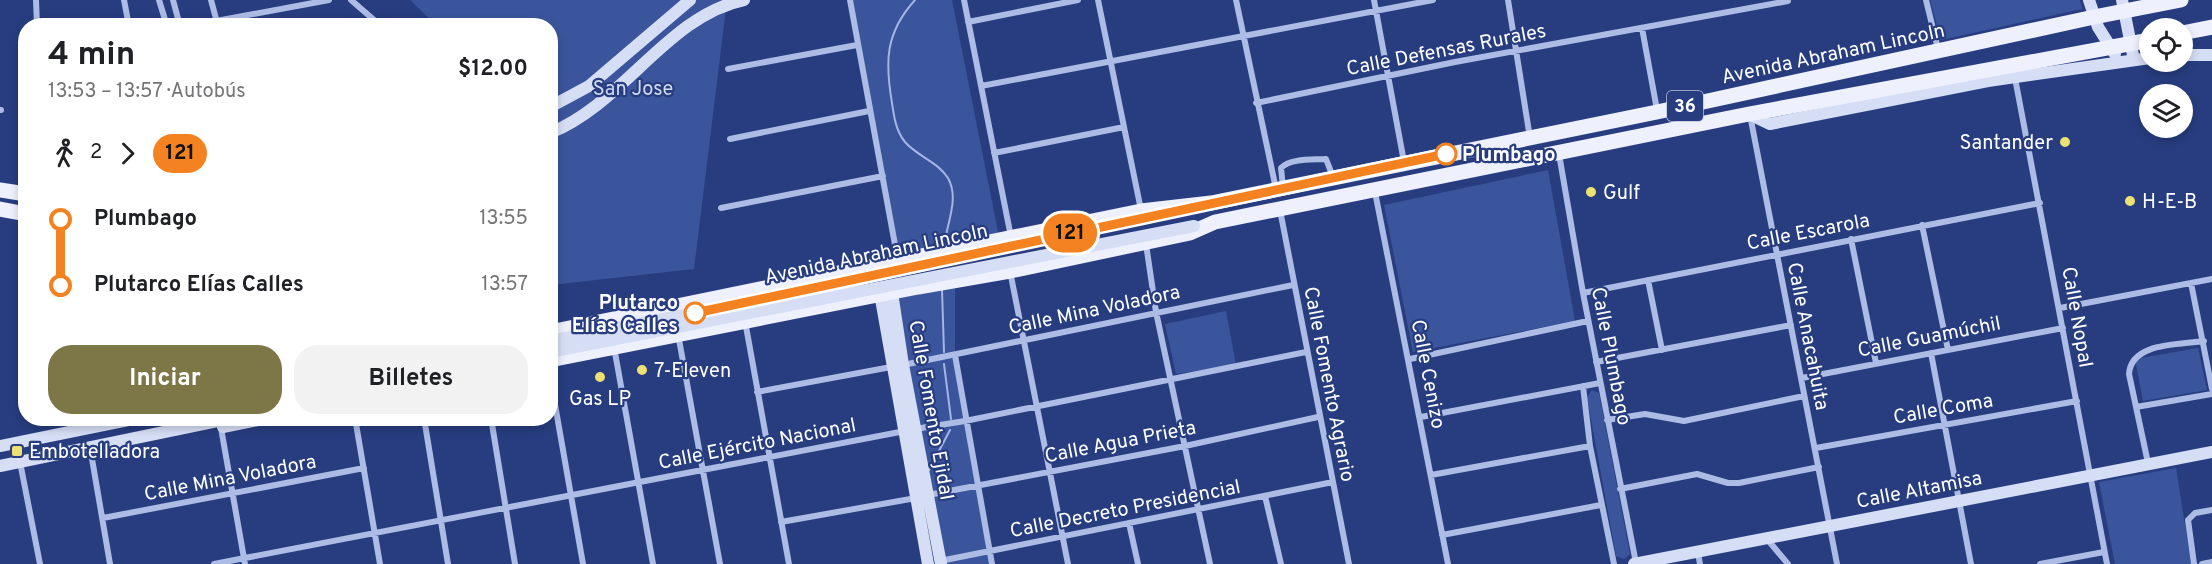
<!DOCTYPE html>
<html lang="es">
<head>
<meta charset="utf-8">
<style>
	body { margin:0; font-family:Overpass,sans-serif; background:#f2f2f2; color:#202124; height:100vh; display:flex; flex-direction:column; font-size:22px; white-space:nowrap }
	* { box-sizing:border-box; margin:0 }
	p { font-size:20px; color:#757577 }
	.icon { flex:none; width:33px; height:33px; fill:none; stroke:currentColor; stroke-width:2; stroke-linecap:round; stroke-linejoin:round }
	.map { position:relative; flex:1; overflow:hidden }
	.panel { position:absolute; left:18px; top:18px; width:540px; height:408px; display:flex; flex-direction:column; background:#fff; border-radius:24px; box-shadow:0 3px 9px #0003 }
	.panel>* { flex:none }
	.badge { padding:0 12px; border-radius:20px; font-size:21px; line-height:39px }
	.fabs { position:absolute; left:2139px; top:18px; display:grid; gap:12px }
	.fabs a { display:grid; place-items:center; width:54px; height:54px; border-radius:50%; background:#fff; box-shadow:0 3px 9px #0003; font-size:30px }
	.map>.badge { position:absolute; translate:-50% -50%; box-shadow:0 0 0 3px #fff }
	.legs { display:flex; align-items:center; gap:9px; height:66px; padding:0 30px; font-size:20px }
	.legs p { margin-inline-start:auto }
	.summary { display:flex; align-items:center; justify-content:space-between; height:102px; padding:0 30px }
	h1 { font-size:33px; font-weight:700; line-height:45px }
	.cta { display:flex; gap:12px; margin-top:auto; padding:12px 30px }
	.cta a { flex:1; height:69px; border-radius:24px; background:#7d7748; color:#fff; font-size:24px; font-weight:700; line-height:69px; text-align:center }
	.cta a+a { background:#f2f2f2; color:#202124 }
	ul { padding:0 30px; list-style:none }
	li { display:flex; align-items:center; gap:21px; height:66px; font-size:22px }
	li i { display:grid; place-items:center; width:9px; height:100%; margin:0 8px; background:currentColor }
	li i::after { content:''; width:15px; height:15px; margin:-8px; border:4px solid; border-radius:50%; background:#fff }
	li p { margin-inline-start:auto }
	li:first-child i { background:linear-gradient(#0000 50%,currentColor 0) }
	li:last-child i { background:linear-gradient(currentColor 50%,#0000 0) }
	.map>svg:first-child { display:block }
	.green { fill:#3b559c }
	.lines { fill:none; stroke-linecap:round; stroke-linejoin:round }
	.stream { stroke:#a2b5e6; stroke-width:2 }
	.street { stroke:#adbce5; stroke-width:6 }
	.secondary { stroke:#d6def5; stroke-width:12 }
	.primary { stroke:#eef1fd; stroke-width:15 }
	.secondary-bridge { stroke:#d6def5; stroke-width:12 }
	.line-1-casing { stroke:#fff; stroke-width:14 }
	.line-1 { stroke:#f58220; stroke-width:9 }
	.poi-dot { fill:#eee173; stroke:#273d7f; stroke-width:2 }
	.stop-1-dot { fill:#fff; stroke:#f58220; stroke-width:3 }
	.labels { text-anchor:middle; stroke-width:4.5; stroke-linejoin:round; paint-order:stroke }
	.shield { fill:#273d7f; stroke:#bec5d9; stroke-width:1.5 }
	.shield-label { font-size:18px; font-weight:bold; fill:#fff }
	.street-label { font-size:20px; fill:#fff; stroke:#273d7f }
	.park-label { font-size:20px; fill:#d0daf5; stroke:#273d7f }
	.poi-label { font-size:20px; fill:#fff; stroke:#273d7f; text-anchor:start }
	.stop-label { font-size:20px; font-weight:bold; fill:#fff; stroke:#273d7f; text-anchor:start }
</style>
</head>
<body>
<div class="map">
<svg width="2212" height="564" viewBox="0 0 2212 564">
	<rect width="100%" height="100%" fill="#273d7f"/>
	<!-- green -->
	<path class="green" d="M410,0H727L694,269L551,285L550,26L436,25Z
		M850,0H952L999,237L900,259Z
		M1930,0H2080L2082,9L1941,40Z
		M1548,170L1575,321L1413,352L1384,205Z
		M955,286V355L992,564H941L892,292Z
		M1226,311L1236,365L1176,374L1165,324Z
		M2198,348L2207,390L2143,401L2135,359Z
		M1592,390L1599,393L1630,554L1624,559L1616,556L1587,397Z
		M2176,468L2191,564H2115L2099,482Z"/>
	<g class="lines">
		<!-- stream -->
		<path class="stream" d="M915,0C885,33 885,62 892,103C894,117 896,131 905,142C917,156 938,162 948,178C959,198 948,220 945,241
			M942,290L944,352
			M944,364L951,419
			M929,470L950,430"/>
		<!-- street -->
		<path class="street" d="M36,0L37,26
			M124,0L129,26
			M159,0L167,26
			M173,0L180,26
			M211,0L218,26
			M351,0L381,26
			M850,0L898,261
			M964,0L1011,237
			M1098,0L1141,210
			M1236,0L1276,189
			M1374,0L1404,162
			M1508,0L1530,138
			M1926,0L1938,49
			M216,21L329,0
			M968,22L1078,0
			M1642,28L1657,110
			M728,69L857,45
			M2015,78L2107,564
			M981,86L1433,0
			M1256,103L1455,62L1788,1
			M0,110H1
			M1750,115L1837,564
			M730,139L869,111
			M994,153L1124,127
			M1559,154L1583,293L1636,563
			M1283,187L1281,168C1290,158 1313,160 1326,159L1333,177
			M1375,192L1448,564
			M721,208L883,176
			M1280,210L1349,564
			M1922,225L1948,350
			M1851,239L1876,363
			M1146,244L1156,312L1210,564
			M1010,271L1068,564
			M1648,280L1662,350
			M2191,283L2212,389
			M1583,293L2040,203
			M2060,308L2212,279
			M745,321L789,564
			M678,334L720,564
			M614,347L653,564
			M1931,353L1971,564
			M955,355L992,564
			M1410,359L1588,321
			M1596,362L1791,325
			M903,365L1293,285
			M550,376L583,564
			M1802,378L2063,328
			M1583,386L1590,446L1614,564
			M757,392L891,367
			M2136,407L2212,394
			M1421,417L1600,383
			M355,418L380,564
			M424,418L448,564
			M491,418L515,564
			M1607,420L1645,414L1684,421L1804,396
			M221,428L245,564
			M915,429L965,421L1306,352
			M90,447L110,564
			M1816,448L2077,401
			M20,462L40,564
			M2148,463L2129,374C2131,342 2180,345 2204,341
			M1431,475L1590,446
			M1620,489L1697,474L1728,483H1739L1819,467
			M928,495L1185,446L1318,417
			M1265,496L1281,564
			M103,518L364,468
			M781,522L916,498
			M1129,523L1138,564
			M1442,535L1601,505
			M1767,539L1788,564
			M1698,553L1700,564
			M940,561L1333,482
			M214,564L905,431
			M2040,564L2104,552
			M2194,564L2188,520L2195,513L2212,510
			M2202,564L2212,562"/>
		<!-- secondary -->
		<path class="secondary" d="M2089,0L2098,27L2115,54
			M2122,0L2134,60
			M2182,55H2212
			M550,107L589,86L690,0
			M1749,114L1770,124L1988,81L2150,58
			M550,133C624,103 669,15 744,0
			M891,286L903,365L941,564
			M879,288L928,564
			M223,427L268,418
			M0,446L138,418
			M0,466L232,418
			M1634,564L2212,452"/>
		<!-- primary -->
		<path class="primary" d="M2182,33L2212,27
			M0,190L26,194
			M0,209L26,214
			M550,332L1141,211L1211,203L1657,112L2094,17L2181,0
			M550,360L918,287L1010,271L1190,233L1215,222L1749,114L2150,40"/>
		<!-- secondary-bridge -->
		<path class="secondary-bridge" d="M550,341L781,296L1188,208
			M550,352L1194,226"/>
	</g>
	<g class="lines">
		<!-- line-1 casing -->
		<g class="line-1-casing">
			<path id="line-1" d="M695,313L1446,154"/>
		</g>
		<!-- line-1 -->
		<use href="#line-1" class="line-1"/>
	</g>
	<!-- markers -->
	<g class="poi-dot">
		<circle cx="2065" cy="142" r="6"/>
		<circle cx="1591" cy="192" r="6"/>
		<circle cx="2130" cy="201" r="6"/>
		<circle cx="642" cy="370" r="6"/>
		<circle cx="600" cy="377" r="6"/>
		<rect x="11" y="445" width="12" height="12" rx="3"/>
	</g>
	<g class="stop-1-dot">
		<circle cx="1446" cy="154" r="10"/>
		<circle cx="695" cy="313" r="10"/>
	</g>
	<g class="labels">
		<!-- shield labels -->
		<rect class="shield" x="1667" y="91" width="36" height="30" rx="4.5"/>
		<g class="shield-label">
			<text x="1685" y="112">36</text>
		</g>
		<!-- street labels -->
		<g class="street-label">
			<text transform="translate(1446 49) rotate(-11)" y="7">Calle Defensas Rurales</text>
			<text transform="translate(1833 53) rotate(-12)" y="7">Avenida Abraham Lincoln</text>
			<text transform="translate(1808 231) rotate(-11)" y="7">Calle Escarola</text>
			<text transform="translate(876 253) rotate(-12)" y="7">Avenida Abraham Lincoln</text>
			<text transform="translate(1094 309) rotate(-12)" y="7">Calle Mina Voladora</text>
			<text transform="translate(2078 317) rotate(80)" y="7">Calle Nopal</text>
			<text transform="translate(1809 336) rotate(79)" y="7">Calle Anacahuita</text>
			<text transform="translate(1929 336) rotate(-11)" y="7">Calle Guamúchil</text>
			<text transform="translate(1612 356) rotate(79)" y="7">Calle Plumbago</text>
			<text transform="translate(1429 374) rotate(79)" y="7">Calle Cenizo</text>
			<text transform="translate(1330 384) rotate(79)" y="7">Calle Fomento Agrario</text>
			<text transform="translate(1943 408) rotate(-10)" y="7">Calle Coma</text>
			<text transform="translate(932 410) rotate(80)" y="7">Calle Fomento Ejidal</text>
			<text transform="translate(1120 441) rotate(-11)" y="7">Calle Agua Prieta</text>
			<text transform="translate(757 443) rotate(-11)" y="7">Calle Ejército Nacional</text>
			<text transform="translate(230 477) rotate(-11)" y="7">Calle Mina Voladora</text>
			<text transform="translate(1919 489) rotate(-11)" y="7">Calle Altamisa</text>
			<text transform="translate(1125 508) rotate(-11)" y="7">Calle Decreto Presidencial</text>
		</g>
		<!-- park labels -->
		<g class="park-label">
			<text x="633" y="95">San Jose</text>
		</g>
		<!-- poi labels -->
		<g class="poi-label">
			<text x="2053" y="149" text-anchor="end">Santander</text>
			<text x="1603" y="199">Gulf</text>
			<text x="2142" y="208">H-E-B</text>
			<text x="654" y="377">7-Eleven</text>
			<text x="600" y="405" text-anchor="middle">Gas LP</text>
			<text x="29" y="458">Embotelladora</text>
		</g>
		<!-- stop labels -->
		<g class="stop-label">
			<text x="1462" y="161">Plumbago</text>
			<text x="678" y="309" text-anchor="end">Plutarco<tspan x="678" dy="23">Elías Calles</tspan></text>
		</g>
	</g>
</svg>
<div class="fabs">
<a><svg class="icon" aria-label="locate" viewBox="0 0 24 24"><circle cx="12" cy="12" r="6"/><path d="M12 2v4M12 18v4M2 12h4M18 12h4"/></svg></a>
<a><svg class="icon" aria-label="layers" viewBox="0 0 24 24"><path d="M12 4l9 5-9 5-9-5zM3 14l9 5 9-5"/></svg></a>
</div>
<b class="badge" style="left:1070px;top:233px;background:#f58220;color:#111">121</b>
<section class="panel">
<div class="summary"><div><h1>4 min</h1><p>13:53 – 13:57 · Autobús</p></div><b>$12.00</b></div>
<div class="legs"><svg class="icon" aria-label="walk" viewBox="0 0 24 24"><circle cx="13" cy="4" r="2"/><path d="M13 8l-2 6 4 7M11 14l-3 7M7 12l3-4h3l4 4"/></svg>2<svg class="icon" aria-label="forward" viewBox="0 0 24 24"><path d="M9 5l7 7-7 7"/></svg><b class="badge" style="background:#f58220;color:#111">121</b></div>
<ul>
<li><i style="color:#f58220"></i><b>Plumbago</b><p>13:55</p></li>
<li><i style="color:#f58220"></i><b>Plutarco Elías Calles</b><p>13:57</p></li>
</ul>
<div class="cta"><a>Iniciar</a><a>Billetes</a></div>
</section>
</div>
</body>
</html>
